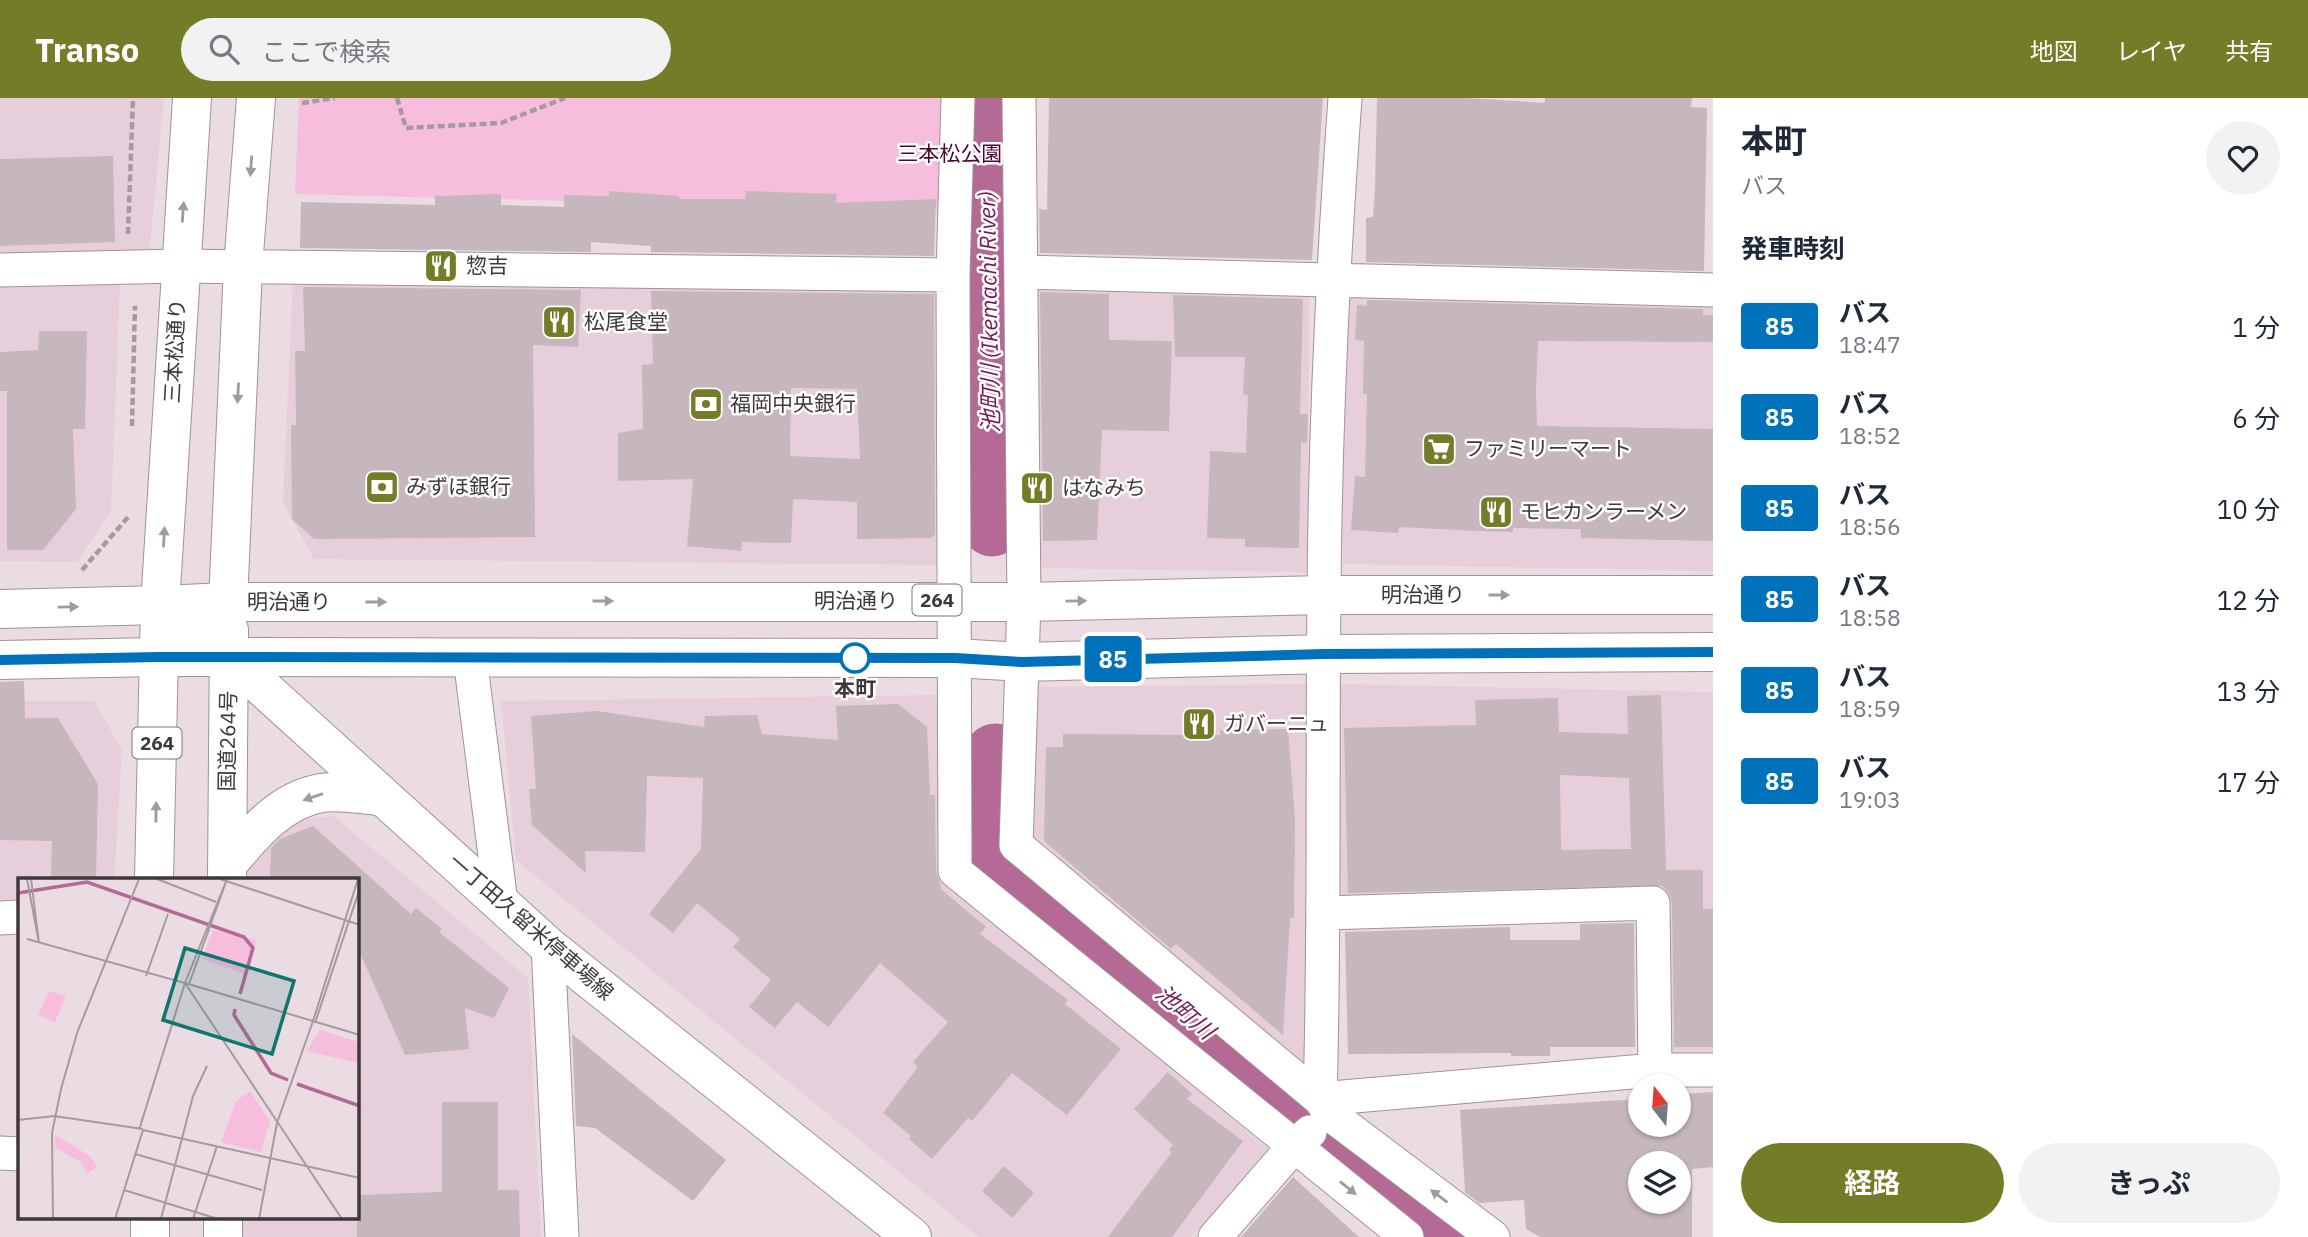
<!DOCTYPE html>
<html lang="ja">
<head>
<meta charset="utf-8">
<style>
	body { margin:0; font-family:"IBM Plex Sans","Noto Sans JP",sans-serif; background:#f2f2f3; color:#1f2937; height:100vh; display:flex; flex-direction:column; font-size:26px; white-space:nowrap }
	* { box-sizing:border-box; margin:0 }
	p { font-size:23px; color:#747a83 }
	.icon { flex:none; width:38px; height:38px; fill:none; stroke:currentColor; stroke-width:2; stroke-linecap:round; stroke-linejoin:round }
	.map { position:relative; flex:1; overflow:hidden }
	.side { display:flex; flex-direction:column; background:#fff; width:595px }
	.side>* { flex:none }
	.badge { padding:0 14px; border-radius:5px; font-size:24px; line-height:46px }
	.needle { width:46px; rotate:343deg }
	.fabs { position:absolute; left:1628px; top:976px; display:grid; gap:14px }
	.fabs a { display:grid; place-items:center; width:63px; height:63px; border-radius:50%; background:#fff; box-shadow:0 2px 5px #0004; font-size:35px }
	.map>.badge { position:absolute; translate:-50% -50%; box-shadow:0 0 0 4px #fff }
	h2 { padding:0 28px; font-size:26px; line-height:63px }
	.round { display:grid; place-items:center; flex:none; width:74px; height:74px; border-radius:37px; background:#f2f2f3 }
	.overview { display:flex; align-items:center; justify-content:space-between; height:119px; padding:0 28px }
	h1 { font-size:33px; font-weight:700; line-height:52px }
	.primary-button { display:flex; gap:14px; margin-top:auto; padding:14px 28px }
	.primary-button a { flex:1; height:80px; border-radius:42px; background:#747c27; color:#fff; font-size:28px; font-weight:700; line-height:80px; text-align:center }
	.primary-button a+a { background:#f2f2f3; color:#1f2937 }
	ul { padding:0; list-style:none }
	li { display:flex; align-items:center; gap:21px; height:91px; padding:0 28px }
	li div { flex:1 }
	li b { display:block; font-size:26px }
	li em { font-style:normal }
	li .badge { min-width:77px; font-weight:700; text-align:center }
	header { display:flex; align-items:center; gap:42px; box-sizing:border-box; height:98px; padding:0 35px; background:#747c27; color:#fff }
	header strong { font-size:33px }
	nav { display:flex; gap:38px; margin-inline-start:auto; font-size:24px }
	.search { width:490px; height:63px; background:#f2f2f3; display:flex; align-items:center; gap:18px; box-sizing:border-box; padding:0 24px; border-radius:38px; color:#747a83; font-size:26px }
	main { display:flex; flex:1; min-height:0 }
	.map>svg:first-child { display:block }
	.built { fill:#e6ceda }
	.green { fill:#f7bddc }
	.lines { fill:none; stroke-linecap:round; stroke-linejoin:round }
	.river { stroke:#b56a95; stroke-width:61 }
	.building { fill:#c6b7be; fill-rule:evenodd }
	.street-casing { stroke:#a19299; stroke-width:35 }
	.secondary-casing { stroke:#a19299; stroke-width:40 }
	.highway-casing { stroke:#a19299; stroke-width:40 }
	.path { stroke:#a69aa0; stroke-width:4.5; stroke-dasharray:7 3.5; stroke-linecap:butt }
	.street { stroke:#fff; stroke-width:33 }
	.secondary { stroke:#fff; stroke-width:38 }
	.highway { stroke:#fff; stroke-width:38 }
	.oneway { fill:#9f9c9e }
	.line-casing { stroke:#fff; stroke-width:16 }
	.line { stroke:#0072bc; stroke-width:10 }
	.stop-dot { fill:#fff; stroke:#0072bc; stroke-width:3.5 }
	.labels { text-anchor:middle; stroke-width:5; stroke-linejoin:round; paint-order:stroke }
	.shield { fill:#fff; stroke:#797476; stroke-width:2 }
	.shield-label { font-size:19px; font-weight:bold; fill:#3f393c }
	.park-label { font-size:21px; fill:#4c0435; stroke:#fff }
	.poi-label { font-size:21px; fill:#3f393c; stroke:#fff; text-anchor:start }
	.street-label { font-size:21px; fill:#3f393c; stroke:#fff }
	.stop-label { font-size:21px; font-weight:bold; fill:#3f393c; stroke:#fff }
	.water-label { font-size:23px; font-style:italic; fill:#761956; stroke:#fff }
	.inset-river { fill:none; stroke:#b56a95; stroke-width:3.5 }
	.inset-road { fill:none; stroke:#a69aa0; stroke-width:2 }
	.view { fill:#0f766e; fill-opacity:0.15; stroke:#0f766e; stroke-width:3.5 }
	.inset-edge { fill:none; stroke:#3f393c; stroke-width:3.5 }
</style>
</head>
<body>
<header>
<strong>Transo</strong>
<div class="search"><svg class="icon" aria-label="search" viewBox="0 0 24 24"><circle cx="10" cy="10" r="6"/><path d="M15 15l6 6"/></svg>ここで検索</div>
<nav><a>地図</a><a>レイヤ</a><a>共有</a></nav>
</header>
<main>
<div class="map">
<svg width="1713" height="1139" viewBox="0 0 1713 1139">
	<rect width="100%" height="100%" fill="#ebdbe3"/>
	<!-- built -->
	<path class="built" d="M0,0H164L149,158L0,161Z
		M293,180L941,186L942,467L314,461L283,405Z
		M1035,184L1309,190L1308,474L1035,470Z
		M120,185L111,412L77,464L0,463V186Z
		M1340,191L1713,205V473L1343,466Z
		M1310,586L1311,971L1033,742L1038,589Z
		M1337,586L1713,594V962L1665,961L1658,797L1334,804Z
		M937,597L944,782L1268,1051L1191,1139H979L516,762L501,603Z
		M0,603H94L122,652L114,782H19V807L0,808Z
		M333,718L528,880L541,1139H240V1120H357V782H242V765L297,722Z"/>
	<!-- green -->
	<path class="green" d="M299,0H1005L1010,114L295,96Z"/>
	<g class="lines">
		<!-- river -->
		<path class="river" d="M987,0L992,428
			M995,656L996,751L1446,1139"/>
	</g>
	<!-- building -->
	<path class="building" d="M1049,0H1323L1312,162L1040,155L1039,111L1047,112Z
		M1377,0H1466L1545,5V0H1692L1691,9L1707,10L1704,173L1366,164V120L1373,119L1375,91Z
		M113,58L115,144L0,148V61Z
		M609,93L679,98V101H745L746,93L837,96L836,105L936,101L934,158L651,154V148L591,144V154L300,150L301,104L435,107V98L501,96V107L564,109V97L609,98Z
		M303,189L581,192L578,249L533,247L535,439L314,441L292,421L291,327H296L295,253H305Z
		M651,193L934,196L935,436L931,440L857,441V404L793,401L791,445L742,444L741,453L687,448L693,381L618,383V335L643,331L642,267L653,266ZM791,290L857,291L860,361L790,358Z
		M1040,194L1109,196V242L1172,243L1169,333L1102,332L1097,442L1043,443Z
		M1173,197L1303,201L1300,316H1308L1307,345L1301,344L1299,450L1245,449V441L1207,440L1210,353L1246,355L1248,297L1243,296L1245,259H1175Z
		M1367,202L1703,211V217H1713V244L1538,243L1536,293L1537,328L1713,331V443L1581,440V431L1513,430V434L1479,433L1399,429L1398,435L1351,432L1355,378L1365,379L1367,296H1363L1364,243L1355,242L1357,207L1367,208Z
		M39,233H87L85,331H73L76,411L43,452H7V293H0V254L38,252Z
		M24,583L25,620H58L98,686L96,782L51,779L52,743L0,742V584Z
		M1661,597L1666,772H1703V811H1713V949H1674L1672,805L1669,795L1662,788L1348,795L1344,630L1476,627L1475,602L1558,600L1559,634L1628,636L1627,598ZM1560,677L1629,680L1631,751L1561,752Z
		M898,606L927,629L930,697H935L936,773L942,792L986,829L980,836L1068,902L1065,906L1121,951L1067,1017L1012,975L972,1023L968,1020L932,1061L909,1041L911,1038L883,1015L918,969L913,964L948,924L880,865L828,929L797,904L775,930L749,909L771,882L733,849L740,841L697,805L673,835L649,816L701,751L703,680L647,678L645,754L585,753L586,775L532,727L529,691H536L531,618L597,613L704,629L705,618L757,617L762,636L838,642L836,608Z
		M1288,631L1295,722L1294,820H1290L1283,937L1176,846L1171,851L1044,743L1046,649H1063V636L1220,637V632Z
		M313,728L411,816L416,810L442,831L439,834L509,890L494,920L465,910L469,951L405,957L357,848V782H270L271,750L280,741Z
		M1634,825L1635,949H1550V958H1511V955L1348,956L1345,834L1510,829V842H1580V826Z
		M572,936L726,1062L693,1103L595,1030L576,1028Z
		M1168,974L1192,996L1187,1001L1243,1043L1172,1139H1108L1172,1054L1169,1052L1173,1047L1134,1011Z
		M1713,994V1069L1692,1071V1139H1540L1526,1131L1524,1102L1479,1105L1465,1094L1460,1012L1640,1001V1027H1678V999L1682,996ZM1640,1066H1678V1104H1640Z
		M442,1004H498V1092H519L520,1139H357V1097L442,1094Z
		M1004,1068L1034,1095L1012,1120L982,1093Z
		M1293,1079L1359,1139H1241Z"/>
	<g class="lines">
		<!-- street casing -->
		<g class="street-casing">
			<path id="street" d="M958,0L953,177L955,773L1407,1139
				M1019,0L1024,504L1016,747L1320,1001L1331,1017L1493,1139
				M0,172L179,168L953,177
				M1022,174L1713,192
				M470,560L501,805
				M1325,815L1653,805L1655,972
				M0,820L19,819
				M548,848L562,1139
				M1320,1001C1325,833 1322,665 1324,498C1325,331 1333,166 1345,0
				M1320,1001L1655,972H1713
				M0,1055L19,1056
				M1215,1139L1295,1047L1310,1034"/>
		</g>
		<!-- secondary casing -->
		<g class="secondary-casing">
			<path id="secondary" d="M228,504L243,169L256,0
				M160,507L229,559L548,848L912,1139
				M160,507L192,0
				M0,511L160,507
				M0,562L159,559"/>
		</g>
		<!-- highway casing -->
		<g class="highway-casing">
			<path id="highway" d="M159,559L955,560L1022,564L1324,556L1713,554
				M227,767C252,737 280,702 321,695C339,692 362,697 381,698
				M154,782L160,507L228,504H1024L1324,497H1713
				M227,782L229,532
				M150,1120V1139
				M223,1139V1120"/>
		</g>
		<!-- path -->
		<path class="path" d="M397,0L406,30L501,25L565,0
			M302,5L335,0
			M128,136L133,0
			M132,328L135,208
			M82,472L129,418"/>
		<!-- street -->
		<use href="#street" class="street"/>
		<!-- secondary -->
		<use href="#secondary" class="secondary"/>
		<!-- highway -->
		<use href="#highway" class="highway"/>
	</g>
	<!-- one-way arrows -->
	<defs><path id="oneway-solid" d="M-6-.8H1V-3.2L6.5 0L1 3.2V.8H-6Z" transform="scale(1.75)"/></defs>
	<g class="oneway">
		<use href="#oneway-solid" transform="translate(251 68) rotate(94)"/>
		<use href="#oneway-solid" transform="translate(183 114) rotate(-86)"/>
		<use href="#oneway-solid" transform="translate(238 295) rotate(93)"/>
		<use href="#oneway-solid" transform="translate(164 439) rotate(-87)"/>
		<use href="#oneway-solid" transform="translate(1499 497)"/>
		<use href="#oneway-solid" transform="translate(603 503)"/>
		<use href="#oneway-solid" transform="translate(1076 503) rotate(-1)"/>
		<use href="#oneway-solid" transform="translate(376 504)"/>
		<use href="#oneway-solid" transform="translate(68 509) rotate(-1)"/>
		<use href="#oneway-solid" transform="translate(313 699) rotate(161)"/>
		<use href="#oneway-solid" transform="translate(156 714) rotate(-89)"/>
		<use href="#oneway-solid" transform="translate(1348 1090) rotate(39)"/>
		<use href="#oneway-solid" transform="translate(1439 1098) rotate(-143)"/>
	</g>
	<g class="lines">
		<!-- line casing -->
		<g class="line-casing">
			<path id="line" d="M0,562L159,559L955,560L1022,564L1324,556L1713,554"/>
		</g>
		<!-- line -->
		<use href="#line" class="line"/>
	</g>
	<!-- icons -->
	<defs>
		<g id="restaurant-square" transform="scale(1.75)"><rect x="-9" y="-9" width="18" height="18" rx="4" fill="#747c27" stroke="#fff"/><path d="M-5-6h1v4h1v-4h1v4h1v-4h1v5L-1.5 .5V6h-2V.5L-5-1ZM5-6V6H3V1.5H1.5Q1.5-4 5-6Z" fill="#fff"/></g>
		<g id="bank-square" transform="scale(1.75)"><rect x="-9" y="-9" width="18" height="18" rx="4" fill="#747c27" stroke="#fff"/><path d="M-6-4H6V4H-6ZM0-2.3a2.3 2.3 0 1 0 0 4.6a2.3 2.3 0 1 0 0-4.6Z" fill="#fff"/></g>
		<g id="supermarket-square" transform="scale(1.75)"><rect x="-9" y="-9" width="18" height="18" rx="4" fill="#747c27" stroke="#fff"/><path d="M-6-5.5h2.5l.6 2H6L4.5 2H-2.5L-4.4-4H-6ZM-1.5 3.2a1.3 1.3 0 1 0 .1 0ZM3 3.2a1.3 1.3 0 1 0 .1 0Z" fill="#fff"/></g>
	</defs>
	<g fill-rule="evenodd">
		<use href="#restaurant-square" x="441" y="168"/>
		<use href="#restaurant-square" x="559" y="224"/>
		<use href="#bank-square" x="706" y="306"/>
		<use href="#supermarket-square" x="1439" y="351"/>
		<use href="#bank-square" x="382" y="389"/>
		<use href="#restaurant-square" x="1037" y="390"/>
		<use href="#restaurant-square" x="1496" y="414"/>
		<use href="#restaurant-square" x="1199" y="626"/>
	</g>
	<!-- markers -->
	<circle class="stop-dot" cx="855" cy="560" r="14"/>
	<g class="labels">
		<!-- shield labels -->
		<g class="shield">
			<rect x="912.5" y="486.5" width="49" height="31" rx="5"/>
			<rect x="132.5" y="629.5" width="49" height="31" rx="5"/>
		</g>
		<g class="shield-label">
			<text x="937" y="509">264</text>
			<text x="157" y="652">264</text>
		</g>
		<!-- park labels -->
		<g class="park-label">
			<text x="950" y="63">三本松公園</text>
		</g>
		<!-- poi labels -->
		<g class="poi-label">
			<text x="466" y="175">惣吉</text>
			<text x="584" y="231">松尾食堂</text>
			<text x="730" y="313">福岡中央銀行</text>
			<text x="1464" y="358">ファミリーマート</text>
			<text x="406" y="396">みずほ銀行</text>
			<text x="1062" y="397">はなみち</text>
			<text x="1520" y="421">モヒカンラーメン</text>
			<text x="1224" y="633">ガバーニュ</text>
		</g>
		<!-- street labels -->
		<g class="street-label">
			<text transform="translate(175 253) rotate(-87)" y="7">三本松通り</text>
			<text x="1423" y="504">明治通り</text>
			<text x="856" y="510">明治通り</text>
			<text x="289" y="511">明治通り</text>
			<text transform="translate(228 643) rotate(-89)" y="7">国道264号</text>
			<text transform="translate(531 829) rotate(41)" y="7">一丁田久留米停車場線</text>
		</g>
		<!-- stop labels -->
		<g class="stop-label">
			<text x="855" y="598">本町</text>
		</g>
		<!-- water labels -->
		<g class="water-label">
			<text transform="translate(989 214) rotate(-91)" y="8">池町川 (Ikemachi River)</text>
			<text transform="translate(1185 914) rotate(41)" y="8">池町川</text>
		</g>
	</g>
	<!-- overview -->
	<g transform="translate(18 780)">
		<rect width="341" height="341" fill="#ebdbe3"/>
		<path d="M195,52L238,62L229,97L184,81ZM31,113L48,118L37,144L20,137ZM302,152L341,164V185L289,173ZM232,213L252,243L243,274L203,264L218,223ZM37,257L72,278L79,289L69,296L63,284L37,270Z" fill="#f7bddc"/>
		<path class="inset-river" d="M0,15L69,4L226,59L235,70L222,116M217,131L216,137L253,195L270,202M279,206L342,228"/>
		<path class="inset-road" d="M9,1L21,65M13,1L21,65M139,1L198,24M202,1L342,47M9,61L167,105L324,341M128,98L150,36M167,105L209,1M171,106L208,4M295,143L340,1M297,145L342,10M0,242L36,238L125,251M121,252L167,105L342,157M125,252L342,300M117,276L244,312M106,312L200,341M35,341L34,255L43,211L59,155L121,1M97,341L125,252M143,341L175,218L189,188M175,341L199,268M241,341L259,245L295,143"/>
		<path class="view" d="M167,70L276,103L254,176L145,142Z"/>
		<rect width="341" height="341" class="inset-edge"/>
	</g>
</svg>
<div class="fabs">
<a><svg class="needle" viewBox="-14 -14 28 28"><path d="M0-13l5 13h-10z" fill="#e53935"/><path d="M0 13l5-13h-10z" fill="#747a83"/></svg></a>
<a><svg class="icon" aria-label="layers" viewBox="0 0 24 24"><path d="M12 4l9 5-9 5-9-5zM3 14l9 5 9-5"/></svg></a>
</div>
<b class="badge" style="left:1113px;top:561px;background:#0072bc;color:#fff">85</b>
</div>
<section class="side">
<div class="overview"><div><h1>本町</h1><p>バス</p></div><a class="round"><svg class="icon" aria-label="heart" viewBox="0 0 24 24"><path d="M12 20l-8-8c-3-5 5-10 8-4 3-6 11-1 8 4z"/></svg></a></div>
<h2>発車時刻</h2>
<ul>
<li><span class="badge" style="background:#0072bc;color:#fff">85</span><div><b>バス</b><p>18:47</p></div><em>1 分</em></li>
<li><span class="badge" style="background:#0072bc;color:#fff">85</span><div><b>バス</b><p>18:52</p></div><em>6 分</em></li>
<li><span class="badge" style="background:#0072bc;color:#fff">85</span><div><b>バス</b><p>18:56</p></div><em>10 分</em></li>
<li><span class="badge" style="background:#0072bc;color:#fff">85</span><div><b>バス</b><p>18:58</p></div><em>12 分</em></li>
<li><span class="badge" style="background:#0072bc;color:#fff">85</span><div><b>バス</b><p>18:59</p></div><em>13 分</em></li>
<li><span class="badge" style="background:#0072bc;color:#fff">85</span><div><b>バス</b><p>19:03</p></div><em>17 分</em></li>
</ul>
<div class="primary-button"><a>経路</a><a>きっぷ</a></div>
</section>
</main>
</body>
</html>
